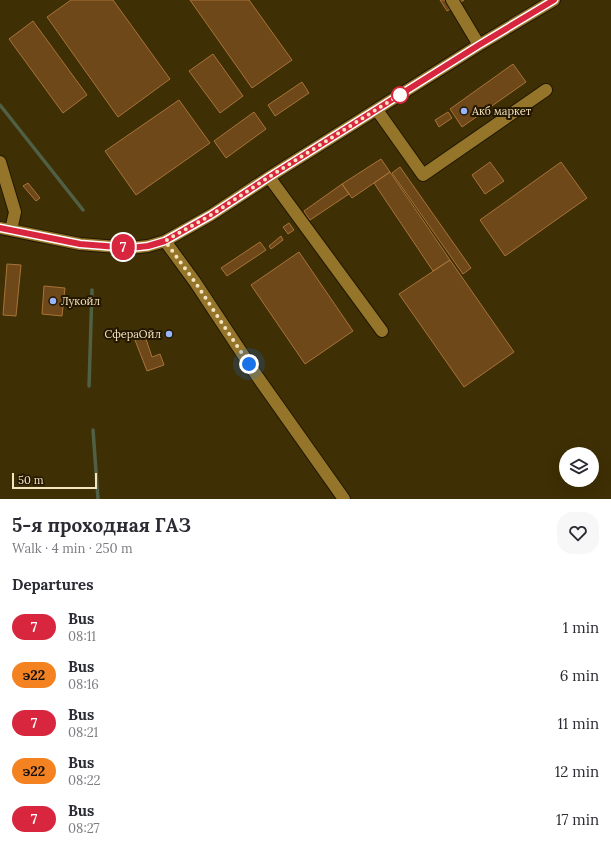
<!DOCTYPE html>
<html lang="en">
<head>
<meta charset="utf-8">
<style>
	body { margin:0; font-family:Lora,serif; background:#f7f7f7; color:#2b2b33; height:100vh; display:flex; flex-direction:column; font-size:15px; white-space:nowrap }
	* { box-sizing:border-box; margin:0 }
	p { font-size:13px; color:#7c7c81 }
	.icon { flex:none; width:22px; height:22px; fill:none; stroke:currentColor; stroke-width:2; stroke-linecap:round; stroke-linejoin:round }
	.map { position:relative; height:499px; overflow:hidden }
	.drawer { display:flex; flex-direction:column; background:#fff; flex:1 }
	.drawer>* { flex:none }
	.badge { padding:0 8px; border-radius:13px; font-size:14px; line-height:26px }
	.fabs { position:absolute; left:559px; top:447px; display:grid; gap:8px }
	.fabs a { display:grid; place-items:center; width:40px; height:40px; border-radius:50%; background:#fff; box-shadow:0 4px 16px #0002; font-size:20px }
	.scale { position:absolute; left:12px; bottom:10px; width:85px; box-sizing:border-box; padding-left:4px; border:2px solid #f4e4c0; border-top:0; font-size:11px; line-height:14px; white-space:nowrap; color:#f4e4c0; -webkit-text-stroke:3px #231700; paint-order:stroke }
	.you { position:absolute; width:20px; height:20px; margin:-10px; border:3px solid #fff; border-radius:50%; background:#1a73e8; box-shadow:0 0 0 6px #1a73e833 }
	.map>.badge { position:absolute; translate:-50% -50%; box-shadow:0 0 0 2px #fff }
	h2 { padding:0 12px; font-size:15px; line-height:36px }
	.round { display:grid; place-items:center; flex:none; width:42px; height:42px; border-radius:16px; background:#f7f7f7 }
	.overview { display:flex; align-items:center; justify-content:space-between; height:68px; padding:0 12px }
	h1 { font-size:19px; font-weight:700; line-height:30px }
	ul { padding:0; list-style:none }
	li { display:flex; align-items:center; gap:12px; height:48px; padding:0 12px }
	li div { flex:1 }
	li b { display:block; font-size:15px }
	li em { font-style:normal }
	li .badge { min-width:44px; font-weight:700; text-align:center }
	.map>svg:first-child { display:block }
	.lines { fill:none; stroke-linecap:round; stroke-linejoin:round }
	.stream { stroke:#506044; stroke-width:3.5 }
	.building { fill:#6f481a; stroke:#a87338 }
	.minor-casing { stroke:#211702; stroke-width:14 }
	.minor { stroke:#947529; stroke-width:12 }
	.line-casing { stroke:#fff; stroke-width:9 }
	.line { stroke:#d7263d; stroke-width:6 }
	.walk { stroke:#f4e4c0; stroke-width:4; stroke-dasharray:0 7.2 }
	.stop-dot { fill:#fff; stroke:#d7263d; stroke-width:2 }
	.poi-dot { fill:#98b6fd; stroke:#231700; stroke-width:1.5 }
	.labels { text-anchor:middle; stroke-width:4; stroke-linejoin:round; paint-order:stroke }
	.poi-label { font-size:11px; fill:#f4e4c0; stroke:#231700; text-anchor:start }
</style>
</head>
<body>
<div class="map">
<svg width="611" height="499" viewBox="0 0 611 499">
	<rect width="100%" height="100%" fill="#3e2f04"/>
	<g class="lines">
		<!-- stream -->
		<path class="stream" d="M0,105L83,210
			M89,386L92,290
			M93,430L98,499"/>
	</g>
	<!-- building -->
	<path class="building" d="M71,0H113L170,79L118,117L47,17Z
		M190,0H249L292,60L252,88Z
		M440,0H464L447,11Z
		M33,21L87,95L63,113L9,39Z
		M213,54L243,96L220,113L189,71Z
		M513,64L526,82L462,127L450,109Z
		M302,82L309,93L275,116L268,105Z
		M179,100L210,143L136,195L105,151Z
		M254,112L266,129L226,158L214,141Z
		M448,112L452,118L439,127L435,120Z
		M381,159L390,172L352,198L342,184Z
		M490,162L504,181L485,194L472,175Z
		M561,162L587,198L505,256L480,220Z
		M400,167L471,268L463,274L392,173Z
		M390,172L450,260L433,271L374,183Z
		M28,183L40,198L36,201L23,186Z
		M342,184L349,194L310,220L304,211Z
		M289,223L294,230L288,234L283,227Z
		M281,236L283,240L271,249L269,246Z
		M260,242L266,250L227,276L221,268Z
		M299,252L353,331L305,364L251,285Z
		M450,260L514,352L464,387L399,294Z
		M7,264L21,265L16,316L3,315Z
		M44,286L65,288L62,316L42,314Z
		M145,336L152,357L160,354L164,365L147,371L135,340Z"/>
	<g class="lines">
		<!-- minor casing -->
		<g class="minor-casing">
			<path id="minor" d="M452,0L479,45
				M377,110L423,175L546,90
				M0,162L15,212L11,230
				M269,177L382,331
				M0,228L80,244L130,248L148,246L165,241L211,215L269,177L479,45L554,0
				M165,241L195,282L257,376L344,499"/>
		</g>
		<!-- minor -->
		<use href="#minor" class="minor"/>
	</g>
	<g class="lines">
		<!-- line casing -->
		<g class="line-casing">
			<path id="line" d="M0,228L80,244L130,248L148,246L165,241L211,215L269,177L479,45L554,0"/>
		</g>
		<!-- line -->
		<use href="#line" class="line"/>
		<!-- walk -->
		<path class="walk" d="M249,364L195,282L165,241L211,215L269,177L401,94L400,95"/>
	</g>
	<!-- markers -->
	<circle class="stop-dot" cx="400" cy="95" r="8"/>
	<g class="poi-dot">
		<circle cx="464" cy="111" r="4"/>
		<circle cx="53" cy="301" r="4"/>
		<circle cx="169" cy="334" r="4"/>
	</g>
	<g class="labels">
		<!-- poi labels -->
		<g class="poi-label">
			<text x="472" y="115">Акб маркет</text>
			<text x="61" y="305">Лукойл</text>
			<text x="161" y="338" text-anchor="end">СфераОйл</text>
		</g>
	</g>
</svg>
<div class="fabs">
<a><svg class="icon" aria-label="layers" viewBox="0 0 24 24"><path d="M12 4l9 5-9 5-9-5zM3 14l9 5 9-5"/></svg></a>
</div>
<div class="scale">50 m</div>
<div class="you" style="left:249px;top:364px"></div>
<b class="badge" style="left:123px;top:247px;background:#d7263d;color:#fff">7</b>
</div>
<section class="drawer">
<div class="overview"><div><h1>5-я проходная ГАЗ</h1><p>Walk · 4 min · 250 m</p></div><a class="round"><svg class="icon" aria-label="heart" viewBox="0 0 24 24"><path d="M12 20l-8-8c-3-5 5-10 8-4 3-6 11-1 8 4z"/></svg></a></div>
<h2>Departures</h2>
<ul>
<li><span class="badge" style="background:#d7263d;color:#fff">7</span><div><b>Bus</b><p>08:11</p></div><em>1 min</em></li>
<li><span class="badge" style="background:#f58220;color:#111">э22</span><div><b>Bus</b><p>08:16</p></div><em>6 min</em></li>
<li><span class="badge" style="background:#d7263d;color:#fff">7</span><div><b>Bus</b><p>08:21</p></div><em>11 min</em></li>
<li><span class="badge" style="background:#f58220;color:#111">э22</span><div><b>Bus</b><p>08:22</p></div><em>12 min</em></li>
<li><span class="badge" style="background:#d7263d;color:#fff">7</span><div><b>Bus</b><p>08:27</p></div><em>17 min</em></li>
</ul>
</section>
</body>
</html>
